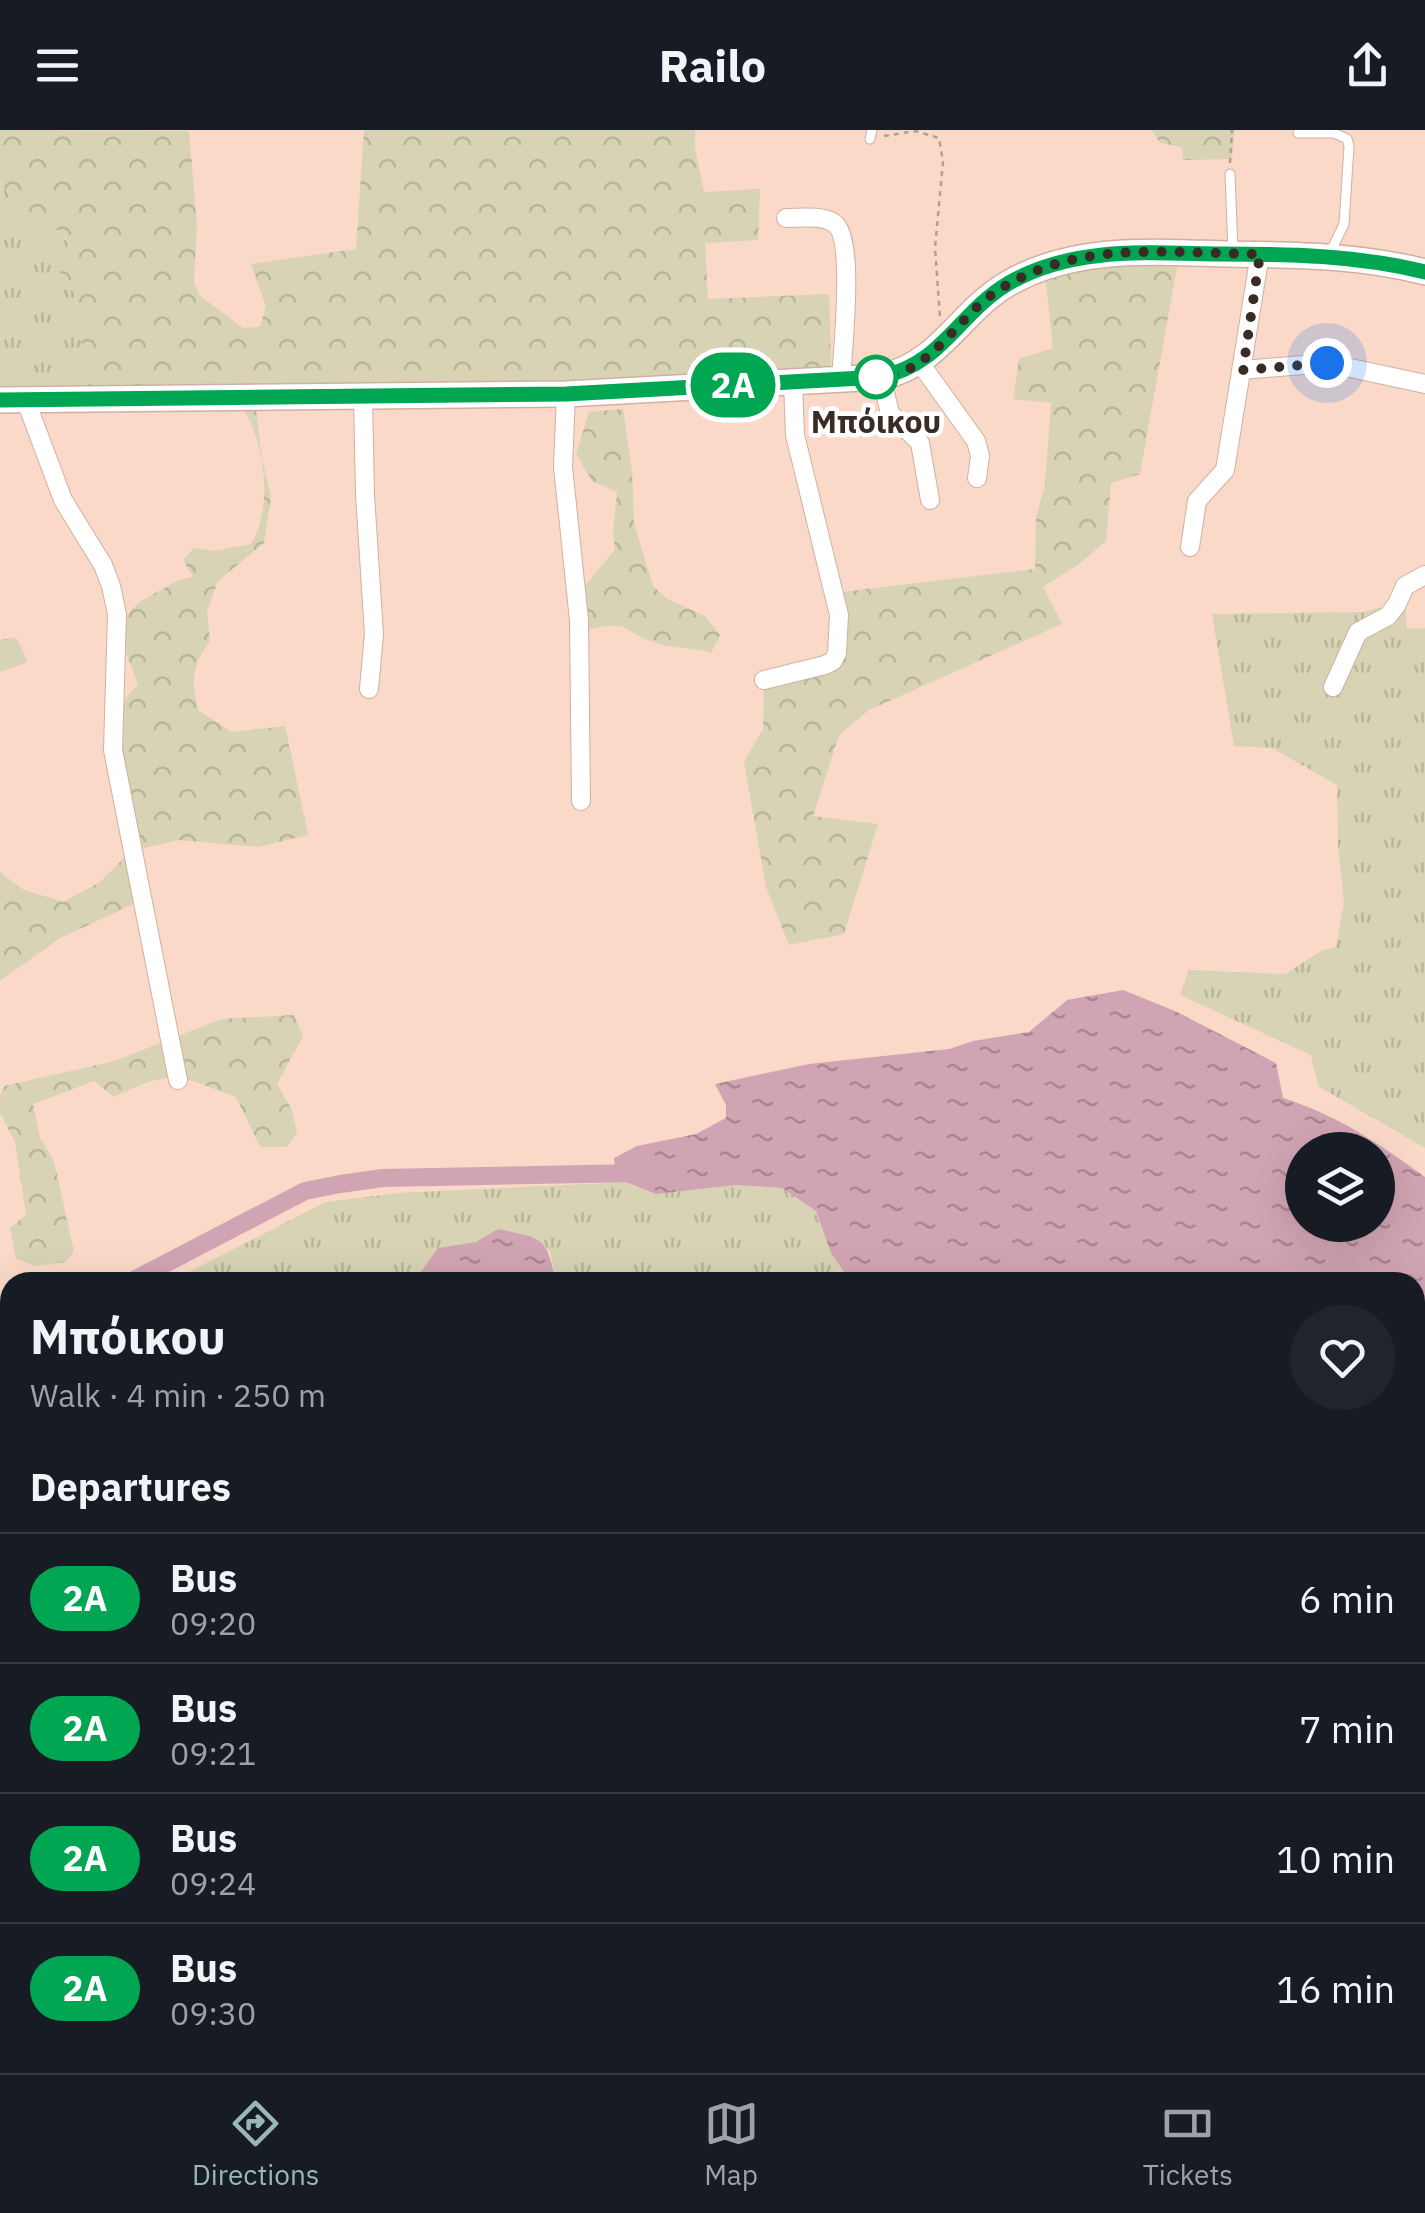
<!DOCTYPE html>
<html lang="en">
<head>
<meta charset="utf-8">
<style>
	body { margin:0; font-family:"IBM Plex Sans",sans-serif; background:#20242c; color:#f1f3f6; height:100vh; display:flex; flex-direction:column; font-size:38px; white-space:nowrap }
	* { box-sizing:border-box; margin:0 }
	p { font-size:32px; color:#9ea1a6 }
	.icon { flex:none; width:55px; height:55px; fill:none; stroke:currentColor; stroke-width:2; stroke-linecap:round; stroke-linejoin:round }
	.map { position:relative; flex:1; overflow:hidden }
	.drawer { position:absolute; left:0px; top:1142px; width:1425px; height:802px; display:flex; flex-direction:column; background:#171b24; border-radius:30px 30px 0 0; box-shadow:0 10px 40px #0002 }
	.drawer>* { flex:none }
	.badge { padding:0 20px; border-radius:32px; font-size:35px; line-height:65px }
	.controls { position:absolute; left:1285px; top:1002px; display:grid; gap:20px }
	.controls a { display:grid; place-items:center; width:110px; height:110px; border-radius:50%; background:#171b24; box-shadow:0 10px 40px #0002; font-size:50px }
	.you { position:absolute; width:50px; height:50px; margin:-25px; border:8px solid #fff; border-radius:50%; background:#1a73e8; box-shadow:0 0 0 15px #1a73e833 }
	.map>.badge { position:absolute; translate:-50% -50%; box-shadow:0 0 0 5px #fff }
	h2 { padding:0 30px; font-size:38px; line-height:90px }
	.round { display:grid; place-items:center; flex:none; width:105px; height:105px; border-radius:52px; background:#20242c }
	.overview { display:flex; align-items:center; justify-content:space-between; height:170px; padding:0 30px }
	h1 { font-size:48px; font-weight:700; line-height:75px }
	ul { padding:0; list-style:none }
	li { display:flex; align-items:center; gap:30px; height:130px; padding:0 30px; border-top:2px solid #363941 }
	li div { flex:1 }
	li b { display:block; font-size:38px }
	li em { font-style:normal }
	li .badge { min-width:110px; font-weight:700; text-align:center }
	header { display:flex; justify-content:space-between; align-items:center; height:130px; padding:0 30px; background:#171b24; font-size:45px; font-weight:700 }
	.tab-bar { display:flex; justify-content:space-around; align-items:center; height:140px; border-top:2px solid #363941; background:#171b24; font-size:28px; color:#9ea1a6 }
	.tab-bar a { display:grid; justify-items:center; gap:5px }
	.tab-bar .on { color:#97b8b4 }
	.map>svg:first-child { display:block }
	.grass { fill:url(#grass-tufts) }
	.forest { fill:url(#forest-crowns) }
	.water { fill:url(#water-ripples); fill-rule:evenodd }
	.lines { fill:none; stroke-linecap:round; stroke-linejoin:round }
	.canal { stroke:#d1a4b3; stroke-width:18 }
	.runway { stroke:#baa092; stroke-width:110 }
	.service-casing { stroke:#d0b0a0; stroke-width:11 }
	.minor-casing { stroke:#d0b0a0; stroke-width:20 }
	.secondary-casing { stroke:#d0b0a0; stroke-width:28 }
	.path { stroke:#b69d8f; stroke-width:2.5; stroke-dasharray:5 5; stroke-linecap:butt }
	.service { stroke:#fff; stroke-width:9 }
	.minor { stroke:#fff; stroke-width:18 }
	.secondary { stroke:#fff; stroke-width:25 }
	.line-casing { stroke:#fff; stroke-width:22 }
	.line { stroke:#00a651; stroke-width:15 }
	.walk { stroke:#382c25; stroke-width:10; stroke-dasharray:0 18 }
	.stop-dot { fill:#fff; stroke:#00a651; stroke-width:5 }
	.labels { text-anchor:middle; stroke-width:9; stroke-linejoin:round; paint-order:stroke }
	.stop-label { font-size:32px; font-weight:bold; fill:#382c25; stroke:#fff }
</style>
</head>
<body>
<header><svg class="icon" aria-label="menu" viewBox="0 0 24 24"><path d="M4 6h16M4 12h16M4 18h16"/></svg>Railo<svg class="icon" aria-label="share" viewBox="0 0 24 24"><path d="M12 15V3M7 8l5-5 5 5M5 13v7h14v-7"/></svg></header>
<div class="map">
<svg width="1425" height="1943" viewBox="0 0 1425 1943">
	<defs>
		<pattern id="grass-tufts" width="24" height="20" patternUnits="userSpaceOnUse" patternTransform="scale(2.5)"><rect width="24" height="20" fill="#d7d3b4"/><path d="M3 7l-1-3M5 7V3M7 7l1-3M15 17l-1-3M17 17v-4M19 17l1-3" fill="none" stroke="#b9b59b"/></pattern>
		<pattern id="forest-crowns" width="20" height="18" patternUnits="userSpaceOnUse" patternTransform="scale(2.5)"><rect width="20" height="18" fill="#d7d3b4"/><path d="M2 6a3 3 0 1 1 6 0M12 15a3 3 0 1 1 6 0" fill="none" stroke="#b9b59b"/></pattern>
		<pattern id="water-ripples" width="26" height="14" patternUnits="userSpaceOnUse" patternTransform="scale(2.5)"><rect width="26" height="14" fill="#d1a4b3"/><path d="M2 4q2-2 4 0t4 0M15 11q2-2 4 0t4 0" fill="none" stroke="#ab8691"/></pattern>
	</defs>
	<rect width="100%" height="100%" fill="#fad9c8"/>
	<!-- grass -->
	<path class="grass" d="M0,50L29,102L43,94L60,101L69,115L64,151L75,163L89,263L0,262Z
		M1405,471L1407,499L1425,498V1018L1318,956L1311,925L1180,865L1189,840L1285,844L1323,820L1336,817L1344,773L1338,716L1337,655L1272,618L1234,616L1212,484L1363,482Z
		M616,1048L656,1064L736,1055L782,1058L816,1081L831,1123L851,1152H556L550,1121L498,1099L476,1113L438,1118L420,1143L416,1152H169L326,1072L398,1063L607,1053Z
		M10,1356V1935H300L281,1943H0V1364Z
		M1425,1480V1641L1415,1644V1486Z
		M1425,1799V1910L1415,1914V1803Z
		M349,1935H668L648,1943H329Z
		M1074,1935H1372L1355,1943H1053Z"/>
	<!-- forest -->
	<path class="forest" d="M0,0L189,1L197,95L194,151L199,165L243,198L260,197L266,176L251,134L356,119L364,0H695V18L704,62L760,59L758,110L705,113L708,169L829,164L831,234L826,239L609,253L254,260L261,323L271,368L264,413L218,451L207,481L210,511C191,536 191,552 199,581L232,602L285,596L308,705L258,717L178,710L140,719V771L60,808L0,851V742L22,759L63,772L100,752L127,725L125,655L119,592L125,569L138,554C121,511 108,487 157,462C169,456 179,448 193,447L183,430L194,418L214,421L251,414C272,380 266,323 248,287C243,278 235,269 229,261L89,263L75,164L64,151L55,130L69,114L60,101L43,94L29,103L0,50Z
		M1151,0H1235L1232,29L1183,30L1182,17L1160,13Z
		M1178,131L1140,344L1111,353L1106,411L1079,434L1043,457L1062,494L869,580L839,605L813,686L878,694L844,804L789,815L766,757L744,632L763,599L764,557L834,537L841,462L1035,439L1036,387L1045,355L1051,273L1013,269L1019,229L1053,218L1045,143L1063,139Z
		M623,279L632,341L634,393L653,456L667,469L705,486L720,505L711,523C693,517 674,519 656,513C621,502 633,490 589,499L583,458L615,420L613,402L617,362L592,351L576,324L589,282Z
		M16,507L28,532L0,542V510Z
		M294,885L303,906L277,954L292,980L297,1002L287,1017H260L236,967C176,945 174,938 114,967L94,951L33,974L40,1008L54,1031L74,1122L65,1132L36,1136L16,1129L10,1098L26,1085L15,1012L0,983V966L4,956L115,931L221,889Z"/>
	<!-- water -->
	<path class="water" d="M1123,860L1175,881L1276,933L1283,968C1337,985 1380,1014 1425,1047V1464L1415,1469V1152H851L831,1123L816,1081L782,1058L736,1055L656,1064L616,1048L614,1028L637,1016L696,1004L726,988V975L715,954L809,934L949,919L973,911L1029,902L1067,870ZM1378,1020V1095H1302V1020Z
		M498,1099C543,1109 546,1105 556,1152H416L420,1143L438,1118L476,1112Z"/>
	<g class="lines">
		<!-- canal -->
		<path class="canal" d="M130,1152L305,1061L340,1054L383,1048L636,1043
			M0,1221L10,1216
			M299,1943L318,1935"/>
		<!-- runway -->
		<path class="runway" d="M1415,1722L1425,1718
			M848,1943L868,1935"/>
		<!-- service casing -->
		<g class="service-casing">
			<path id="service" d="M1298,3H1334L1347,9L1349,16L1344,94L1330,123
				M870,9L872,0
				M1230,44L1233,122
				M0,1386L10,1384
				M0,1672L10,1668"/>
		</g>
		<!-- minor casing -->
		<g class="minor-casing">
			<path id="minor" d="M786,88C800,88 822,85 834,93C856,108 842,223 841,250
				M920,233L976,311L980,326L977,348
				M1243,240L1327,233L1425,254
				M881,247L890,283L920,313L930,370
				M566,264L563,337L579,490L581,671
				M363,266L365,365L374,504L369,559
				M26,271L63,370L103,435L111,456L117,484L113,620L178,950
				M1190,417L1197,371L1225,340L1260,124
				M764,550L825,535L833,531L837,523L839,485L795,305L793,253
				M1333,557L1358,502L1388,486L1397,474L1405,456L1425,445"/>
		</g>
		<!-- secondary casing -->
		<g class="secondary-casing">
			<path id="secondary" d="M0,270L566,264L881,247C941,234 959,182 1009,153C1075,115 1154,122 1227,124C1295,125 1359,125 1425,142"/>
		</g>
		<!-- path -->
		<path class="path" d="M884,6L915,1L939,8L943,32L935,118L940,187
			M1230,33L1232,0"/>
		<!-- service -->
		<use href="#service" class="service"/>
		<!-- minor -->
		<use href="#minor" class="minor"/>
		<!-- secondary -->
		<use href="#secondary" class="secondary"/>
	</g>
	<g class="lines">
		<!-- line casing -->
		<g class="line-casing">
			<path id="line" d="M0,270L566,264L881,247C944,233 958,183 1009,153C1073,116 1148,123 1219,124C1289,124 1356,125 1425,142"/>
		</g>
		<!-- line -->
		<use href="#line" class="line"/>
		<!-- walk -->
		<path class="walk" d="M876,247C921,247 948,204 979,175C995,161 1012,151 1031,143C1103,112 1184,124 1260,124L1243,240L1327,233"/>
	</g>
	<!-- markers -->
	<circle class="stop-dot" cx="876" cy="247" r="20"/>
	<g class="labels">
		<!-- stop labels -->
		<g class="stop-label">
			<text x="876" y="303">Μπόικου</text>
		</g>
	</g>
</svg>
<div class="controls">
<a><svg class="icon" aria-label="layers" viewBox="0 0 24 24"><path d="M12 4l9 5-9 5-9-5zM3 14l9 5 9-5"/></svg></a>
</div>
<div class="you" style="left:1327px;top:233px"></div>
<b class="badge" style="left:733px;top:255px;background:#00a651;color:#fff">2Α</b>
<section class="drawer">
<div class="overview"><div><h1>Μπόικου</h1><p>Walk · 4 min · 250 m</p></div><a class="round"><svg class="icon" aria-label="heart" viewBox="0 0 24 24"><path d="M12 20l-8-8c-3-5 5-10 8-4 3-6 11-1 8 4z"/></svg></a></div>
<h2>Departures</h2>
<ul>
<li><span class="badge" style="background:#00a651;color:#fff">2Α</span><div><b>Bus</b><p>09:20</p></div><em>6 min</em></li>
<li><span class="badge" style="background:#00a651;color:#fff">2Α</span><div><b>Bus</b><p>09:21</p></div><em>7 min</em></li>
<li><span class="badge" style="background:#00a651;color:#fff">2Α</span><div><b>Bus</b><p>09:24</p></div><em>10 min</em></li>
<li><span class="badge" style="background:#00a651;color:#fff">2Α</span><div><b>Bus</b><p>09:30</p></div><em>16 min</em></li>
</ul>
</section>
</div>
<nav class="tab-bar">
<a class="on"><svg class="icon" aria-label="directions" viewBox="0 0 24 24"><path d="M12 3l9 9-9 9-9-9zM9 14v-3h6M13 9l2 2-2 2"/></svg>Directions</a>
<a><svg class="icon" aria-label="map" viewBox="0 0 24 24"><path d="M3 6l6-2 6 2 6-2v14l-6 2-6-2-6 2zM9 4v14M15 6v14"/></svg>Map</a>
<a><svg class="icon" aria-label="tickets" viewBox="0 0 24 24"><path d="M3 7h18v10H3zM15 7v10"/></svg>Tickets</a>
</nav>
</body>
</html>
